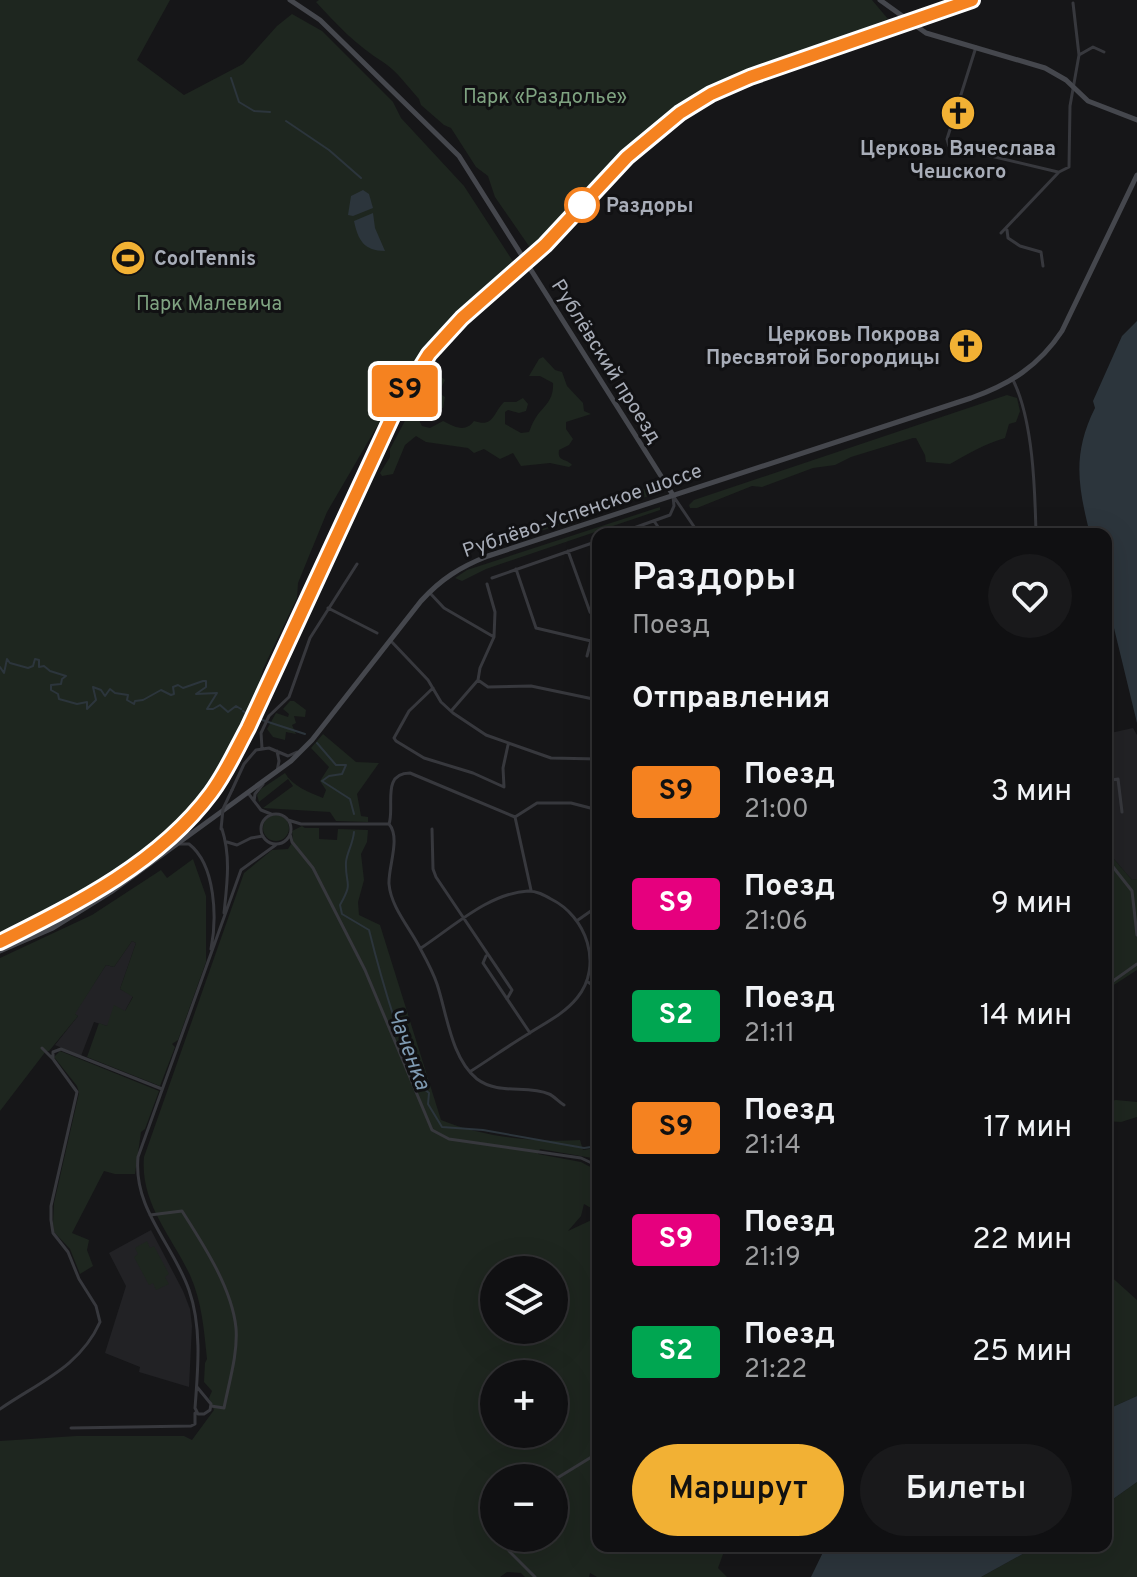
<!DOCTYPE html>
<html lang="ru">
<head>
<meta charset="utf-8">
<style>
	body { margin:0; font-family:Overpass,sans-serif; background:#19191b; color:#f1f3f6; height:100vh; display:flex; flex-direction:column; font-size:30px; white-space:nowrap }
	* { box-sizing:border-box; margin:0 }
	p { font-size:26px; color:#9c9d9f }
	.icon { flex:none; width:44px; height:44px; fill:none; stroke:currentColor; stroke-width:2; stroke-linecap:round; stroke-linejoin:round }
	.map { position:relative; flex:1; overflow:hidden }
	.drawer { position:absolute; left:592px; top:528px; width:520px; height:1024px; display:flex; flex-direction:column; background:#101012; border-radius:16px; box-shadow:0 8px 32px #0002,0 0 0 2px #303032 }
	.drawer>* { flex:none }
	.badge { padding:0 16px; border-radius:6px; font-size:28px; line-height:52px }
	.fabs { position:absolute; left:480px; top:1256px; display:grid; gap:16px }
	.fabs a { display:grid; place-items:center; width:88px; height:88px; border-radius:50%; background:#101012; box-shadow:0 8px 32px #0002,0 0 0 2px #303032; font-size:40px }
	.map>.badge { position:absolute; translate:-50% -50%; box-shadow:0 0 0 4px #fff }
	h2 { padding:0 40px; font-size:30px; line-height:72px }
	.round { display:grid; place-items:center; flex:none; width:84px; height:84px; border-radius:42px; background:#19191b }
	.overview { display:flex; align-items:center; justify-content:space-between; height:136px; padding:0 40px }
	h1 { font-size:38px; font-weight:600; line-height:60px }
	.button { display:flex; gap:16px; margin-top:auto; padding:16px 40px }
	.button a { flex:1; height:92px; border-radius:48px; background:#f2b134; color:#111; font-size:32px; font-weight:600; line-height:92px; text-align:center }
	.button a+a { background:#19191b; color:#f1f3f6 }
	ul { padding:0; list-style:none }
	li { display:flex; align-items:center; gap:24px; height:112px; padding:0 40px }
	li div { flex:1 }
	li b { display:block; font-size:30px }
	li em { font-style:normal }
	li .badge { min-width:88px; font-weight:700; text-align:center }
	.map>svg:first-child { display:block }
	.built { fill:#222225 }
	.green { fill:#1e261f; fill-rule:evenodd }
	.water { fill:#2c353c }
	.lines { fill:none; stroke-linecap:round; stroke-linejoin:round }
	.stream { stroke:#2c353c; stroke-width:2 }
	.street { stroke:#37383d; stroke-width:3 }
	.secondary { stroke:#45474d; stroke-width:5 }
	.rail-casing { stroke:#4a4c52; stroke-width:5 }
	.rail { stroke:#111113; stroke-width:2; stroke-dasharray:6; stroke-linecap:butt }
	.street-bridge { stroke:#37383d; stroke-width:3 }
	.line-casing { stroke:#fff; stroke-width:18 }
	.line { stroke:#f58220; stroke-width:12 }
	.stop-dot { fill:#fff; stroke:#f58220; stroke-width:4 }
	.labels { text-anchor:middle; stroke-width:6; stroke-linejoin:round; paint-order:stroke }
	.park-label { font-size:20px; fill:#7fa381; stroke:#111113 }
	.poi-label { font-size:20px; font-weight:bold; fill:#a8adb8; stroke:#111113 }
	.stop-label { font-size:20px; font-weight:bold; fill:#a8adb8; stroke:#111113; text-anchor:start }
	.street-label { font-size:20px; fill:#a8adb8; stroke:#111113 }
	.water-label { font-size:22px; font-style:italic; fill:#7f9bb3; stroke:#111113 }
</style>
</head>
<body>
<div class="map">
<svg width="1137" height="1577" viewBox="0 0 1137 1577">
	<rect width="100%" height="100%" fill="#161618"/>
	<!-- built -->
	<path class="built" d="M285,635L292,638L234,762L205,806L176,834L125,874L85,900L0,944V936L88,893L156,843L185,817L217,780L226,762Z
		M1133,728L1137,735V879L1132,880L1106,850V734Z
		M132,941L136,943L120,989L133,996L125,1011L107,1026L94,1022L81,1056L55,1045L78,1016L74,1014L106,965L114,967Z
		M151,1230L183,1291L190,1309L192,1326L189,1387L139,1372L140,1367L105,1353L126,1286L109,1253Z"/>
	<!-- green -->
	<path class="green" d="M0,0H170L137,60L184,95L243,64L277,26L292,14L322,31L393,102L401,118L464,186L516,266L467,308L416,365L376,428L327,512L298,583L297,598L263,669L254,703L216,780L185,818L122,869L88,893L0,936Z
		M319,0H872L888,19L709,90L648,128L560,220L533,252L495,197L488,176L476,167L451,128L444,125L421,105L419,99C408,87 396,70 383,62C357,46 337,25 316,2Z
		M543,357L555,370L562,372L567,386L583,403L584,411L591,414L566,422V429L573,439L569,445L559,450C557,462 566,458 572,465L569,467L550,463L521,466L513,453L500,459L484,449L474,453L468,448L426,442L416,436L405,445L393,474L382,476L380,473L390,457V449L416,400L439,375L445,380L439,393L445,397L443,408L428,409L419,420L422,426L430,428L443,421C455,427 465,433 474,421C494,428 493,413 504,402H516L523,398L528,404L526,411L519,413L508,410L505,412V424L521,433L529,432C531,428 532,423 535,419C543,406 554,402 553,383L540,376H529L539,359Z
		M1007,395L1017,398L1020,411L1016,422L1009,424L1005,438C984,444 968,454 950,464L926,462L925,455L916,438H913L851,457L835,465L813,468L762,487L752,486L697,508H690L689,505L694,500Z
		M656,485L661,489L658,493L510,541L501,542L483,549L478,546L480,543Z
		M660,507V510L486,569L462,581L455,578L467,570Z
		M290,701H294L306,710L305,717L294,716L296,723L292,725L296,734L286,732L285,740L273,737L267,729L276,713L288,717L289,714L283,709Z
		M323,734L356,762L379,763L357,794L361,816L368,817V822L336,821L330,812L263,808L293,786L288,779L259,802L257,795L261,789L285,773C292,786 309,792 323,798L326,790L320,781L329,767L311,748Z
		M263 828a13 13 0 1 1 26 0a13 13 0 1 1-26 0Z
		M302,826L305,828H319V839L337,840L338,829L368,830L367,842L361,854L364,880L358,902L359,915L380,925L441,1120C483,1137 535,1143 580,1140L583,1150L595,1148L598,1159L540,1149L538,1154L581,1162L598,1171V1206L593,1209L584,1204L581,1216L568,1231L598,1217V1546H726L718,1568L727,1577H597L590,1573L589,1577H525L521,1573L507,1572L500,1577H0V1441L76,1436H184L192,1440L214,1410L209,1398L212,1391L204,1382L205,1363L207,1359C204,1330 202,1302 190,1275C171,1235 140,1203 144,1157L244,873L272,850L288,849L293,841L292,831ZM494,1270H554V1330H494ZM494,1374H554V1434H494ZM494,1478H554V1538H494Z
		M1106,850L1132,880L1137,879V970L1106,990Z
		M193,859L206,896V962L178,1040L172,1044L175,1047L160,1086L87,1057L99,1023L107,1026L114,1005L125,1011L133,997L120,989L136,943L132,941L114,967L106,965L75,1014L78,1016L49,1051H46L0,1111V958L92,915L161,870L167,878Z
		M60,1051L159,1091L145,1129L141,1132L135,1174H115L104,1171L72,1233L89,1240L87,1250L93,1266L80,1274L70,1249L54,1232L53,1223L54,1203L79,1093L77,1086L54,1057Z
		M1116,1100L1137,1102V1117L1121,1122L1106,1121V1102Z
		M147,1241L150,1248L154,1246L169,1274L165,1277L169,1284L156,1290L153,1283L149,1285L134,1257L138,1254L135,1248Z
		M1106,1272L1137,1300V1396L1106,1410Z
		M1137,1482V1577H981L1037,1546H1106V1504Z"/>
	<!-- water -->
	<path class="water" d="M363,190L369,194L373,208L353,216L348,215L351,196Z
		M373,213L375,228L385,251C364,251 358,240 354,221Z
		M1137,321V723L1106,595V534H1090C1078,486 1072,454 1095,408L1093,401L1122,336Z
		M1137,1396V1482L1106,1504V1410Z
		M826,1546H1037L981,1577H811Z"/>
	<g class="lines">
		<!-- stream -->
		<path class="stream" d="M231,78L239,102L254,111L270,112
			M286,121L329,150L361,178
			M0,667L4,673L7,659L10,663L28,668L33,666L35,659L39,660V667L44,666L50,671L66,676L62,679L61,684L51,685V690L58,694L59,699L77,704L87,702V709L96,700L93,687L101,690L105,696L110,689L115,693L128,695L127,700L134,704L135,701L143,700L161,690L171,695L174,694L173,687L178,685L183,688L203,681H206V687L196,694L217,693L207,709H213L220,705L228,712L236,706L241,709
			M243,711L248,715
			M259,719L305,734
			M317,743L336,765H346L342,774L329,776L322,781L350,799L354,814
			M354,832C353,844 347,852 346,862C345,887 354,880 340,905L342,914L369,930C376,958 408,1080 429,1093L428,1104L442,1127L483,1130L584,1148L598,1146"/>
		<!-- street -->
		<path class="street" d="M1073,3L1079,55
			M976,47L947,139L949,146L1058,172
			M1007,230L1008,238L1020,246L1041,252L1043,266
			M1001,233L1059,172L1069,167L1070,106L1079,55L1093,47L1104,52
			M1013,380C1033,420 1035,489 1036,534
			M674,497L699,534
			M654,521L663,534
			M617,534L670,515L674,506L673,496
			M568,551L590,612L596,617
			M516,569L536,628L591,641
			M492,578L598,541
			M429,592L444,608L494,637
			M328,608L377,633
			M390,640L428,680L441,702L453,713L486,735L551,758L598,759
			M587,656L598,614
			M478,680L488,687L531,686L598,700
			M433,688L409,711L394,738L396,741L424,758L473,773L504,787L503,768L508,745
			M452,710L478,680L480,668L494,637L495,612L487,584
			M596,729L598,725
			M262,748L261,733L269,716L289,697L310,638L357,564
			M277,771L279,761L277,751
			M1106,781L1118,779L1122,812
			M232,790L244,764L256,750L269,748L288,756L297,752
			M248,793L261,810L271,814
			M254,801L255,794L263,784
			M261 829a15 15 0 1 1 30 0a15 15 0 1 1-30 0Z
			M515,817L537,803H571L598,810
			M288,820L301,824H389C401,838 388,867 389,884C391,908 411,929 421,950C427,961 433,972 437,984C447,1014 451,1058 477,1079C498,1095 527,1085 549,1094C554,1096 559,1102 564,1105
			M389,824C395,807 381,773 410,773L515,817L531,890
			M222,829C231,857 227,884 224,913
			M432,829L433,869L436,877L512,990L507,999
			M290,834L292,842L313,868L365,970L432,1130L449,1139L581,1158L598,1166
			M227,842L237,845L251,838L263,836
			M180,844H189C216,865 217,919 211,949
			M1106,858L1132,891L1137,935
			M578,920L598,906
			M421,948C453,927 489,893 528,891C537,891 544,895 551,899C586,916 604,965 577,998C564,1014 545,1023 528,1034C508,1046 490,1059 471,1071
			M486,956L483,963L530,1033
			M588,982L598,989
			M1106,986L1137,964
			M53,1059V1052L61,1049L162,1089
			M150,1215L182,1211C203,1244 232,1288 236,1328C238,1354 229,1382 224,1408L211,1406
			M197,1387L211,1404L210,1410L204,1414H198L195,1408C198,1369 202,1327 189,1290C173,1244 133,1209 138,1157L241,870L277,844
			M0,1409C39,1382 80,1367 100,1322L96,1306L79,1279L68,1252L53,1233L51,1220V1206L77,1092L53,1059L42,1048
			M71,1428L191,1426L195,1424V1413
			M554,1480L598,1453
			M504,1538L509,1551L535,1577"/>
		<!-- secondary -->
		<path class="secondary" d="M290,0L320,20L459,156L673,495
			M880,0L926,33L1045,68L1066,80L1088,101L1137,120
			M0,951L53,928L111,892L291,761L312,740L421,601C441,579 460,567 488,556L971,398C1010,384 1039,366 1062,331L1137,175"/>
		<!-- rail casing -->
		<g class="rail-casing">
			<path id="rail" d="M0,942C76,904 159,863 211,793C226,773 236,750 248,728L398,404L429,354L462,318L545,245L634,150L680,113L711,94L750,77L972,0"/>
		</g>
		<!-- rail -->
		<use href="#rail" class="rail"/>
		<!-- street-bridge -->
		<path class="street-bridge" d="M221,829L223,809L232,790"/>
	</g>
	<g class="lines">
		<!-- line casing -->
		<g class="line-casing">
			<path id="line" d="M0,942C76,904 159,863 211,793C226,773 236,750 248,728L398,404L429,354L462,318L545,245L627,157L680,113L711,94L750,77L972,0"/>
		</g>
		<!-- line -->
		<use href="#line" class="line"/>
	</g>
	<!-- icons -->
	<defs>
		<g id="church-disc" transform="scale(1.8)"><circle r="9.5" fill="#f2b134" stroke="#111113"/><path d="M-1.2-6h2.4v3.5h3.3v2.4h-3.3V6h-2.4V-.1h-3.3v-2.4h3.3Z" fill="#111"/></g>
		<g id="stadium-disc" transform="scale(1.8)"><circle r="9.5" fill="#f2b134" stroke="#111113"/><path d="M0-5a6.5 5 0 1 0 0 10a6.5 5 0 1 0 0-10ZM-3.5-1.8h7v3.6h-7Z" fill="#111"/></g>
	</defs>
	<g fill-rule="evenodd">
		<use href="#church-disc" x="958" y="113"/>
		<use href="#stadium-disc" x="128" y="258"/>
		<use href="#church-disc" x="966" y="346"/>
	</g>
	<!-- markers -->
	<circle class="stop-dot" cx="582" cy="205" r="16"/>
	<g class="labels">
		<!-- park labels -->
		<g class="park-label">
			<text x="545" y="103">Парк «Раздолье»</text>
			<text x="209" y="310">Парк Малевича</text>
		</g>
		<!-- poi labels -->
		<g class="poi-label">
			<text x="958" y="155">Церковь Вячеслава<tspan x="958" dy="23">Чешского</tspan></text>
			<text x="154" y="265" text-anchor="start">CoolTennis</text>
			<text x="940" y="341" text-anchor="end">Церковь Покрова<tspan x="940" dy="23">Пресвятой Богородицы</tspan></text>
		</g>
		<!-- stop labels -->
		<g class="stop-label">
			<text x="606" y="212">Раздоры</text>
		</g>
		<!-- street labels -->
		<g class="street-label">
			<text transform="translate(607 361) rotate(58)" y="7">Рублёвский проезд</text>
			<text transform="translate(582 510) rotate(-19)" y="7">Рублёво-Успенское шоссе</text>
		</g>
		<!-- water labels -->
		<g class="water-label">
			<text transform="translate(410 1049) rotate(69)" y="8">Чаченка</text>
		</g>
	</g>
</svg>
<div class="fabs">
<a><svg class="icon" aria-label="layers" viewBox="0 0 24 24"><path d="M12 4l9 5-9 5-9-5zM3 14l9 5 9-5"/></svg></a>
<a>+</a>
<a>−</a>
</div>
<b class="badge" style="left:405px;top:391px;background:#f58220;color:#111">S9</b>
<section class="drawer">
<div class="overview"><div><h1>Раздоры</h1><p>Поезд</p></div><a class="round"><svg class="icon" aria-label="heart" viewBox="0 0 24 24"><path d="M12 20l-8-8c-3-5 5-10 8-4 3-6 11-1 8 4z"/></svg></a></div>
<h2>Отправления</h2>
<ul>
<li><span class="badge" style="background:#f58220;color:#111">S9</span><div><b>Поезд</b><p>21:00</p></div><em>3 мин</em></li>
<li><span class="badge" style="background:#e6007e;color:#fff">S9</span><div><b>Поезд</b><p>21:06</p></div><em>9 мин</em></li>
<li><span class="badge" style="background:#00a651;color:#fff">S2</span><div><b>Поезд</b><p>21:11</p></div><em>14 мин</em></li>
<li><span class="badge" style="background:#f58220;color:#111">S9</span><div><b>Поезд</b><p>21:14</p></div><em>17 мин</em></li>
<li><span class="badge" style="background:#e6007e;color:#fff">S9</span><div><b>Поезд</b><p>21:19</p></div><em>22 мин</em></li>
<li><span class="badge" style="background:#00a651;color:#fff">S2</span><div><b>Поезд</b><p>21:22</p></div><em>25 мин</em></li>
</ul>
<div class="button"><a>Маршрут</a><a>Билеты</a></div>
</section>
</div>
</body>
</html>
